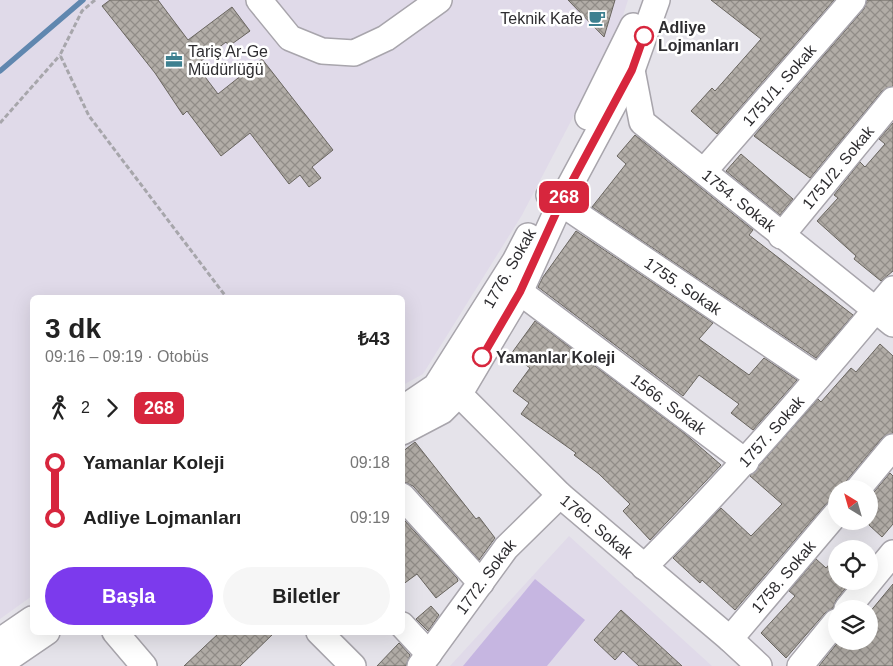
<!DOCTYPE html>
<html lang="tr">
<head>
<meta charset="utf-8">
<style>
	body { margin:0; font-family:Arial,sans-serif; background:#f6f6f6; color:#222; height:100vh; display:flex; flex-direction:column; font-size:19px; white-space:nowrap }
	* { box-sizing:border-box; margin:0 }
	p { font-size:16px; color:#767676 }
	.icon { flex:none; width:28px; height:28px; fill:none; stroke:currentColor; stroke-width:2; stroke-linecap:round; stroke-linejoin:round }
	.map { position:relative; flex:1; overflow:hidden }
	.side { position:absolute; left:30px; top:295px; width:375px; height:340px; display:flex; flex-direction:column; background:#fff; border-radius:8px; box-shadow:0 5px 20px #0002 }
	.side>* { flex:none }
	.badge { padding:0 10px; border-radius:8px; font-size:18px; line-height:32px }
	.needle { width:32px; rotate:323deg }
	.fabs { position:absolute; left:828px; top:480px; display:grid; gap:10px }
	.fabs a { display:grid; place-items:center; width:50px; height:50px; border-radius:50%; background:#fff; box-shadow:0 5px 20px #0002; font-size:25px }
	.map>.badge { position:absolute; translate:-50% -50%; box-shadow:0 0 0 2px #fff }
	.legs { display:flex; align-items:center; gap:8px; height:55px; padding:0 15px; font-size:16px }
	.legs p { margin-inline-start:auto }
	.headline { display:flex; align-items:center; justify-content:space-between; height:85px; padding:0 15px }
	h1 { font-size:28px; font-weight:700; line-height:38px }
	.primary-button { display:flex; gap:10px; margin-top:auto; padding:10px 15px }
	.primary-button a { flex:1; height:58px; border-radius:30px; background:#7c3aed; color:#fff; font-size:20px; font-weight:700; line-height:58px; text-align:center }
	.primary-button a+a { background:#f6f6f6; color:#222 }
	ul { padding:0 15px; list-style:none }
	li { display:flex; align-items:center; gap:18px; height:55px; font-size:19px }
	li i { display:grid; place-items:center; width:8px; height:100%; margin:0 6px; background:currentColor }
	li i::after { content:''; width:12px; height:12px; margin:-6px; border:4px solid; border-radius:50%; background:#fff }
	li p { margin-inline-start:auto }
	li:first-child i { background:linear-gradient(#0000 50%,currentColor 0) }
	li:last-child i { background:linear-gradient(currentColor 50%,#0000 0) }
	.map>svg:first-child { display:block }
	.built { fill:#e0dae9 }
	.grass { fill:#c6b6e1 }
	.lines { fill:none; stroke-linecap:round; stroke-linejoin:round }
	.stream { stroke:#6087af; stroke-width:5.5 }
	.building { fill:url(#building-cross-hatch); stroke:#69655f }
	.minor-casing { stroke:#a8a5ac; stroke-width:28 }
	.path { stroke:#a7a6ab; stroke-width:3; stroke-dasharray:5 2.5; stroke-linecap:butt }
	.minor { stroke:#fff; stroke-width:25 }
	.line-1-casing { stroke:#fff; stroke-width:11 }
	.line-1 { stroke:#d7263d; stroke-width:8 }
	.stop-1-dot { fill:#fff; stroke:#d7263d; stroke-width:2.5 }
	.labels { text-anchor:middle; stroke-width:5; stroke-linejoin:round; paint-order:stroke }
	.poi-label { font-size:16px; fill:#2e2d30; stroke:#fff; text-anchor:end }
	.stop-label { font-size:16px; font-weight:bold; fill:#2e2d30; stroke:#fff; text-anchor:start }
	.street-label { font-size:16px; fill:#2e2d30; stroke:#fff }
</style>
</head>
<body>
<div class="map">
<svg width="893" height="666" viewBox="0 0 893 666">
	<defs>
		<pattern id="building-cross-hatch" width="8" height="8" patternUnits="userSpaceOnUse" patternTransform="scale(1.25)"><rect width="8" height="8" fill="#b2ada7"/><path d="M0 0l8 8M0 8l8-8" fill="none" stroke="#918d88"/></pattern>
	</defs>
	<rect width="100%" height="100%" fill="#e5e3ea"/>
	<!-- built -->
	<path class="built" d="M0,0H628L618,31L522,215L423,374L403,385L402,298H32V596L0,619Z
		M569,536L712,666H450Z"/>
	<!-- grass -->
	<path class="grass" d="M535,579L585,620L547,666H463Z"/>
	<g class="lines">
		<!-- stream -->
		<path class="stream" d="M0,71L83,0"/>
	</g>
	<!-- building -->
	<path class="building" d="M110,0H158L188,40L232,7L250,31L229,46L226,42L196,65L218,94L262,59L333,150L312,167L321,178L309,187L300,175L289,184L250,133L221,156L187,111L183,115L155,73L102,6Z
		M568,0H615L604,37Z
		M711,0H834L717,134L691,111L712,88L715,91L761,39Z
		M867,0H893V86L882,91L810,178L754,136L864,9Z
		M893,123V271L881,281L854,259L856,256L817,221L838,198L834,195L860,162L865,167L885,144L879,139Z
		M635,135L753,230L749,235L853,315L816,358L592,207L626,164L617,156Z
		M741,154L793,199L780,215L726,171Z
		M576,231L713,323L699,339L749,375L764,358L797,380L753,430L731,413L739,404L699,375L683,396L538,287L543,277Z
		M535,321L684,433L721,465L650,540L623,511L630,504L599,474L574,455L576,453L521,414L529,403L513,391L530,368L511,354Z
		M880,344L893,356V433L882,438L847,480L844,489H836V500L825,505L735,610L702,580L700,583L673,558L721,508L751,536L782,504L750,476L818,399L821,402L851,368L856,372Z
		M415,442L476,519L479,517L495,538L479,560L413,486L402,481V452Z
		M890,473L893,476V524L882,537L869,525V498Z
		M405,521L457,578L458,581L436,598L417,574L402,585V523Z
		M836,557V581H843L848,585L836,600L833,608L825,613L786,658L761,633L795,596L789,591L816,559L826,568Z
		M893,584V666H819L839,641H869V613Z
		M431,606L439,615L428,631L416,619Z
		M621,610L682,666H639L623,651L615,660L594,640Z
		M220,632H275L240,666H184Z
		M399,643L410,655L406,666H377Z"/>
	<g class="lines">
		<!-- minor casing -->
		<g class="minor-casing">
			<g id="minor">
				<path d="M259,0L290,38L322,51L354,53L386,38L439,0"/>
				<path id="s1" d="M628,65L632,70L642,122L893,324"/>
				<path d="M588,117L633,26"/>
				<path id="s2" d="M704,171L853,0"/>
				<path id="s3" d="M549,195L818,377"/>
				<path id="s4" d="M781,236L893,100"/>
				<path id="s5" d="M520,292L746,462"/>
				<path id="s6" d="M447,382L560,495L730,639L759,666"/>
				<path d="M402,409L436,386L515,261L528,236"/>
				<path d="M402,432L442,411L460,393L520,292L561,202L632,70L657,0"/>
				<path d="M858,489L893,447"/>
				<path d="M402,496L481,583"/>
				<path id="s7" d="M644,567C732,479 813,385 893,289"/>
				<path d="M847,609L893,553"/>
				<path d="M402,625L429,654"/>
				<path d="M115,632L144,666"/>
				<path d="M319,632L353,666"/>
				<path id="s8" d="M730,639L836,514"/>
				<path d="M0,641L32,619"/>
				<path d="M0,664L47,632"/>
				<path id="s9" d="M420,666L506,548L560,495"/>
				<path d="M800,666L836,622"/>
			</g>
		</g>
		<!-- path -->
		<path class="path" d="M95,0L82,11L60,55L89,116L227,298
			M0,123L60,55"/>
		<!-- minor -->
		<use href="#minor" class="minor"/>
	</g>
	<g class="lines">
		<!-- line-1 casing -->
		<g class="line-1-casing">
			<path id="line-1" d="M482,357L520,292L561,202L632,70L644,36"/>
		</g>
		<!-- line-1 -->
		<use href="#line-1" class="line-1"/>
	</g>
	<!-- icons -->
	<defs>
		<g id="cafe-bare" transform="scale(1.35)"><path d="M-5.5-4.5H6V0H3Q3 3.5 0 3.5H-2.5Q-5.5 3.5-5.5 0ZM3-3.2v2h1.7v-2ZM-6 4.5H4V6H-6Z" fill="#3d8090" stroke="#fff" stroke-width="2.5" paint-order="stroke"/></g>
		<g id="office-bare" transform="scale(1.35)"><path d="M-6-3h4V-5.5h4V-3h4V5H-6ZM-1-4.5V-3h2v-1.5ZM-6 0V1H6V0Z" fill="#3d8090" stroke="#fff" stroke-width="2.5" paint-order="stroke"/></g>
	</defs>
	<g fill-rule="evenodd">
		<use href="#cafe-bare" x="597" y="18"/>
		<use href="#office-bare" x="174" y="60"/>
	</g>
	<!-- markers -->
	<g class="stop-1-dot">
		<circle cx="644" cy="36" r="9"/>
		<circle cx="482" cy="357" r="9"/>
	</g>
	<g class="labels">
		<!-- poi labels -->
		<g class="poi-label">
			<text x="583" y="24">Teknik Kafe</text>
			<text x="188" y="57" text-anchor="start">Tariş Ar-Ge<tspan x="188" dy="18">Müdürlüğü</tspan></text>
		</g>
		<!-- stop labels -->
		<g class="stop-label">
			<text x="658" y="33">Adliye<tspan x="658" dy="18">Lojmanları</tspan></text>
			<text x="496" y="363">Yamanlar Koleji</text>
		</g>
		<!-- street labels -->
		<g class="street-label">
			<text dy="6" stroke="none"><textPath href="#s2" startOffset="114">1751/1. Sokak</textPath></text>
			<text dy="6" stroke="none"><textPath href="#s4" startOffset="89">1751/2. Sokak</textPath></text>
			<text dy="6" stroke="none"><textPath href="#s1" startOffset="184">1754. Sokak</textPath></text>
			<text transform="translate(509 268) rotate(-60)" y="6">1776. Sokak</text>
			<text dy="6" stroke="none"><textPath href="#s3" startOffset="162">1755. Sokak</textPath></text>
			<text dy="6" stroke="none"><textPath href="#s5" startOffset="186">1566. Sokak</textPath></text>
			<text dy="6" stroke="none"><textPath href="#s7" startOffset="186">1757. Sokak</textPath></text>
			<text dy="6" stroke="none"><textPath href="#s6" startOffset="208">1760. Sokak</textPath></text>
			<text dy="6" stroke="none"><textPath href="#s8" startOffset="82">1758. Sokak</textPath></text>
			<text dy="6" stroke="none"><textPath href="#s9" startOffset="111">1772. Sokak</textPath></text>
		</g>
	</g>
</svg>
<div class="fabs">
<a><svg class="needle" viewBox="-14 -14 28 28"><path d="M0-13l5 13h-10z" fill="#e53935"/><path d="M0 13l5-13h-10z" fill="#767676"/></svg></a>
<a><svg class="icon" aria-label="locate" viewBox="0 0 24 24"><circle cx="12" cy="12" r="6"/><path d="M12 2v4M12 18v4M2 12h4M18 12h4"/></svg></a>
<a><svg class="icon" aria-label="layers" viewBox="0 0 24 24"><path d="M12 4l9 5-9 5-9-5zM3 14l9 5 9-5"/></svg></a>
</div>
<b class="badge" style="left:564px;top:197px;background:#d7263d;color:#fff">268</b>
<section class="side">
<div class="headline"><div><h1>3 dk</h1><p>09:16 – 09:19 · Otobüs</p></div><b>₺43</b></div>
<div class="legs"><svg class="icon" aria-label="walk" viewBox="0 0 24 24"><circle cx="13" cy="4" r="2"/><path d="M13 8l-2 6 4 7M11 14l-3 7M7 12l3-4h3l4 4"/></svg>2<svg class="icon" aria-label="forward" viewBox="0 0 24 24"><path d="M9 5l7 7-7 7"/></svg><b class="badge" style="background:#d7263d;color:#fff">268</b></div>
<ul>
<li><i style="color:#d7263d"></i><b>Yamanlar Koleji</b><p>09:18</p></li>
<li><i style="color:#d7263d"></i><b>Adliye Lojmanları</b><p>09:19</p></li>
</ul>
<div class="primary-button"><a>Başla</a><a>Biletler</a></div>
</section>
</div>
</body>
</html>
